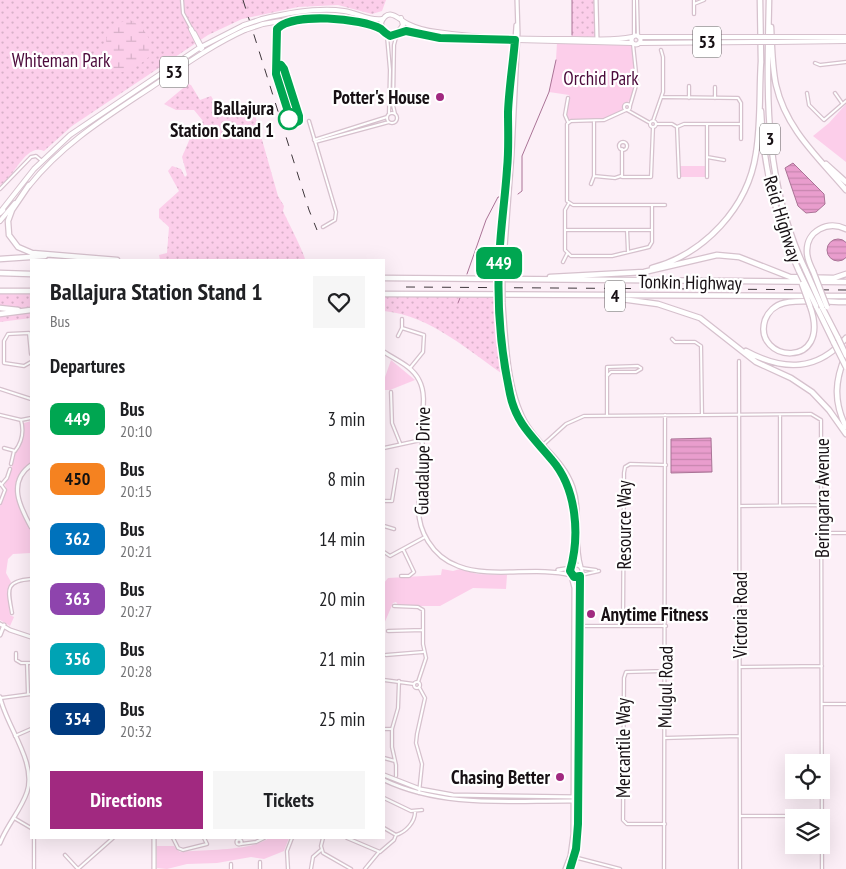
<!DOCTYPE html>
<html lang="en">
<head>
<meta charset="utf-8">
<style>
	body { margin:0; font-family:"PT Sans Narrow",sans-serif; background:#f6f6f6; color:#202124; height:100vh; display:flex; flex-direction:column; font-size:19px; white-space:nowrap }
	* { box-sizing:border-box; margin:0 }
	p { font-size:16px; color:#757577 }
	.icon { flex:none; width:28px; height:28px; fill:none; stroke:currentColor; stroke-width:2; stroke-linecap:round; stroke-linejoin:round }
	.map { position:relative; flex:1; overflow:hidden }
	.panel { position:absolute; left:30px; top:259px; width:355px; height:580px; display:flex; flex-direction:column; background:#fff; border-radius:0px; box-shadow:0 5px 20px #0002 }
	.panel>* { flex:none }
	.badge { padding:0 10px; border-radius:8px; font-size:18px; line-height:32px }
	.fabs { position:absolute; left:785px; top:754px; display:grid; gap:10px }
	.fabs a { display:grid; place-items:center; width:45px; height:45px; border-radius:0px; background:#fff; box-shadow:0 5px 20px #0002; font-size:25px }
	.map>.badge { position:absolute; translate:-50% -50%; box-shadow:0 0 0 2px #fff }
	h2 { padding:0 20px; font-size:19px; line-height:45px }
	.round { display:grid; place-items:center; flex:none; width:52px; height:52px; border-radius:0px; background:#f6f6f6 }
	.head { display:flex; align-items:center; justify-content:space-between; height:85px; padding:0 20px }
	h1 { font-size:24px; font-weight:700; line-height:38px }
	.primary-button { display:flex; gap:10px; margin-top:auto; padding:10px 20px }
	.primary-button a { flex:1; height:58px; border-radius:0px; background:#a12980; color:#fff; font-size:20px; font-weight:700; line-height:58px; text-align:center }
	.primary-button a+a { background:#f6f6f6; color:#202124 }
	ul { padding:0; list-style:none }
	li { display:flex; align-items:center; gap:15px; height:60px; padding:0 20px }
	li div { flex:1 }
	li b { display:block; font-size:19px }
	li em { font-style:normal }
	li .badge { min-width:55px; font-weight:700; text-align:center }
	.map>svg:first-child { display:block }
	.grass { fill:url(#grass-dots) }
	.wetland { fill:url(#wetland-marsh) }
	.park { fill:#fcceea }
	.water { fill:url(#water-rules); stroke:#aa7396 }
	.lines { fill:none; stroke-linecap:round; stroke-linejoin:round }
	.stream { stroke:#aa7396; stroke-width:1 }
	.street-casing { stroke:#d6c1cd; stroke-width:4.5 }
	.secondary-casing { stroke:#d6c1cd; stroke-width:5.5 }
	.primary-casing { stroke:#d6c1cd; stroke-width:6 }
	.highway-casing { stroke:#d6c1cd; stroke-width:7 }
	.street { stroke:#fff; stroke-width:2 }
	.secondary { stroke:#fff; stroke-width:3 }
	.primary { stroke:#fff; stroke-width:4 }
	.highway { stroke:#fff; stroke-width:4.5 }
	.rail { stroke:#3f373c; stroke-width:1; stroke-dasharray:9 9; stroke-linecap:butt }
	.secondary-bridge-casing { stroke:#d6c1cd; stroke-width:5.5; stroke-linecap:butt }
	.primary-bridge-casing { stroke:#d6c1cd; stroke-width:6; stroke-linecap:butt }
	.highway-bridge-casing { stroke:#d6c1cd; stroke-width:7; stroke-linecap:butt }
	.secondary-bridge { stroke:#fff; stroke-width:3 }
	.primary-bridge { stroke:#fff; stroke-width:4 }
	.highway-bridge { stroke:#fff; stroke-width:4.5 }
	.line-casing { stroke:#fff; stroke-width:11 }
	.line { stroke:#00a651; stroke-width:8 }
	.poi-dot { fill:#a12980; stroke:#fff; stroke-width:2 }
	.stop-dot { fill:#fff; stroke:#00a651; stroke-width:2.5 }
	.labels { text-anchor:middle; stroke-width:4.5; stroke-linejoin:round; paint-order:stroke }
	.shield { fill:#fff; stroke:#5d585a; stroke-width:1 }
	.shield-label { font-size:18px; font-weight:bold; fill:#171014 }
	.park-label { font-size:19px; fill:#4c0a3b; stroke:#fff }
	.poi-label { font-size:19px; font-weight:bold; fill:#171014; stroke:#fff; text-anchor:end }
	.stop-label { font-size:19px; font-weight:bold; fill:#171014; stroke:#fff; text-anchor:end }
	.street-label { font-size:19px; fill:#171014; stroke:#fff }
</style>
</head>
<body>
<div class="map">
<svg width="846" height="869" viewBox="0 0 846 869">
	<defs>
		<pattern id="grass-dots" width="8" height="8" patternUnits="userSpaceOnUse" patternTransform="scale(1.25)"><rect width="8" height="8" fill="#fcceea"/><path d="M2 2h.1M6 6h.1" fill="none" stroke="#d7b0c8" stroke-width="1.8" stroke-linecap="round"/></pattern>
		<pattern id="wetland-marsh" width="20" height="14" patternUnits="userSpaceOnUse" patternTransform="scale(1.25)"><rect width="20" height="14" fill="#fcceea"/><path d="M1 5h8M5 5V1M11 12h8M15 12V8" fill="none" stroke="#d7b0c8"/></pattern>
		<pattern id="water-rules" width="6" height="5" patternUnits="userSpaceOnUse" patternTransform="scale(1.25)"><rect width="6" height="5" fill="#e99dcd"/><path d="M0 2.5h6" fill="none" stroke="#c786af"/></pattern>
	</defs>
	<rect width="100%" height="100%" fill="#fceff7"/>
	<!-- grass -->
	<path class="grass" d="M0,0H386L382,11L372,14L338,5L298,7L242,19L208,35L72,126L44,151C25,143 16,176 0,185Z
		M572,0H596L597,39H572Z
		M188,84L191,85L200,100L211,96L218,108L225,113L244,109L255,115L278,196L284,206L283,211C287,220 305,254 305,260H160L159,255L167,253L169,227L159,218V209L179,191L168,171L172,166L181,169L185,177L187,175L182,157L194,129L203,121L194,110H176L164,104Z
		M0,294H31V318L0,322V314L13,313L0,308Z
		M384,295H499L507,377C470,352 430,315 384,311Z"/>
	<!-- wetland -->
	<path class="wetland" d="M130,20C145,28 152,38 151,55C133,72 109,85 106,49C106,44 106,35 110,30C115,23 121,22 130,20Z"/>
	<!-- park -->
	<path class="park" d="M557,42L633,44L637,82L632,98L625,105L620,113L607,119L568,122C562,111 570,104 569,95L549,92L556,60Z
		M846,104V162L813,136L829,123Z
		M680,166H705V177H680Z
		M391,360L415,380L390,390H384V380Z
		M31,421V463C1,483 22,505 30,530C33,537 31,546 31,553L13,554L8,559L6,573L11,582L8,592L10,615L14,617L10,626L0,620V506L6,490L5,484C10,475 13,464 15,454C18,442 24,438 24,423Z
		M442,569L453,571L460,569L477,574L507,575L506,589L473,588L440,606H399L396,602L393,603L384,624V634V583L388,578L441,575Z
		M269,838H289L284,851L264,859L251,857L217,863L187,864L167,869L157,868V846H174L180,852C205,849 249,852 269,838Z"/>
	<!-- water -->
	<path class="water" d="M793,163L824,194L825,204L816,212L806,213L798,206L785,168Z
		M827 250a11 11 0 1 1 22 0a11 11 0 1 1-22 0Z
		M711,438L712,472L671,473V439Z"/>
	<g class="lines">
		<!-- stream -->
		<path class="stream" d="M572,0V35
			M518,194L522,191V156L549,92L556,60
			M467,274L486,220L498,197H502
			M458,303L460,298"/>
		<!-- street casing -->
		<g class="street-casing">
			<path id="street" d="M182,0L183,13L191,28
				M637,0L638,37
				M694,4L704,0
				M694,14V0
				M387,36L390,70L389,113
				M634,36V0
				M815,63L820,65L846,62
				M689,86V98
				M715,87V98
				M807,93L809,105L824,120L846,101
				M835,93L842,103
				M662,97L738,98L741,103V139
				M568,98L565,115L568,122
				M624 107a3 3 0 1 1 6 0a3 3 0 1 1-6 0Z
				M630,106L637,82L633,44
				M626,110L604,120L571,121L567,124V201L573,205H665
				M627,110L650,123
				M387 118a5 5 0 1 1 10 0a5 5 0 1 1-10 0Z
				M395,114L393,105L394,45L397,34
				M650 124a3 3 0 1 1 6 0a3 3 0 1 1-6 0Z
				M309,121L336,212L335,220L323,227
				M594,121V176L615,178L621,176
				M653,121L663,92V57L661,50
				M656,124H672L677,127
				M677,127L684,124H741
				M677,127L679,177
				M314,140L387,117
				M315,142L389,122
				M619 146a4 4 0 1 1 8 0a4 4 0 1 1-8 0Z
				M622,149V177H651L653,127
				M707,157L724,160
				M707,177V124
				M591,184L594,176
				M0,189L31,157L36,156L42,161
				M569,203L565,210V250L571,256H612L649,247L652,242V205
				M565,230H652
				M627,230L628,252
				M563,262L567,254
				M402,328L424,335L423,352L410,368
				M398,336L402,328V319
				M672,339L675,342H695L701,346L702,415
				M31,354L29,333L8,334L4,341V363L24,366L31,362
				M739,361L740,869
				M607,376L611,372H636L641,369
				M0,389L31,399
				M391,392L392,423L400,443
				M0,415L21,420L31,418
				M607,415V367L638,366L641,368
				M780,415V505
				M544,444L566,424L584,416L811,414L821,420L822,869
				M4,448L15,451C22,442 24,431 21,420
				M384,448L421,440
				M11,464L14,451
				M0,483L5,490L0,503
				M1,485L7,478L10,469
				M384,501H392L397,470
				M741,506L822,505
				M384,526L394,529
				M822,533H846
				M384,552L390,556L425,537
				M581,568L596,570
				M581,575L599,571
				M401,576H409L414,572L403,549
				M394,606L418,607L423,610V644L426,658L418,682
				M12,613C8,590 4,581 31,579
				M623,625L624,473L625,467L630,464L666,465
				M574,626H666
				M388,631L423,630
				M16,653V660L21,663H31
				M386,655L423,652
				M27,663L28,694
				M740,667L822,666
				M384,680L414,684
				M414 685a3 3 0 1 1 6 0a3 3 0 1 1-6 0Z
				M1,698L31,694
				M823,704H846
				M384,729H391
				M15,736L31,729
				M665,738L739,736
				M384,758L395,761
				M396,776V765L392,747V729L398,708L399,681
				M419,793L422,764L416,743L417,734L425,698L419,687
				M384,798L411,811L422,810
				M740,816H822
				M14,818L31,828
				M665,824H627L623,820L624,678L626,672L665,671
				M384,828L396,835
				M396,835C406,832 415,822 415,812
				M173,838L178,848L183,850L207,844L204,838
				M323,838L321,846L323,853L351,869
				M347,838L380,852L394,840L396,835
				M236.5 842a2.5 2.5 0 1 1 5 0a2.5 2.5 0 1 1-5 0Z
				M241,844L256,842L264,838
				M65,855L77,868
				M570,856L620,869
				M34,869V838
				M78,869L113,838
				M231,869V864
				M260,869V862
				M288,869L287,851L292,838
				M311,869L313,857L321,850
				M365,869L379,852
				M664,869L665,415"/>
		</g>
		<!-- secondary casing -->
		<g class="secondary-casing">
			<path id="secondary" d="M596,0L597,40
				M498,275L516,25
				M503,275L512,155L518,33L517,0
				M499,302C500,337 502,379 516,412C523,430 535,441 548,455C569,477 574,503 574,533C574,544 576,557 571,567
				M503,302C506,339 507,394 528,426C542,448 564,461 573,487C582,513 573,541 581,567
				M384,352C396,360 412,366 419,380C427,395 422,413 421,429C421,443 425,456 425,470C425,481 420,492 419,503C416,530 433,557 458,566C491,579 535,566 571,575
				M31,465C7,482 20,507 31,527
				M570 571a6 6 0 1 1 12 0a6 6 0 1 1-12 0Z
				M558,570L571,568
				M0,624L10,630L31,637
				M0,635L4,625
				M0,697C6,726 37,762 27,792C21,810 7,825 0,843
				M384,775L420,789L453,795L578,797
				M384,780C445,809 513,800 578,801
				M154,838V869
				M565,869L570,856L573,834L574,588L571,576
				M570,869L576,849L578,824L580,576"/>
		</g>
		<!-- primary casing -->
		<g class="primary-casing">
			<path id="primary" d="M401,18L403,25L397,34L390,36L384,33L381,23C388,6 398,19 408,24C416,28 428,31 437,32C482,39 529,39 575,39C594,39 614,41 632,37
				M262,19C287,13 318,7 344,11C358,13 368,21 382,19
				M263,24C307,16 339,16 382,30
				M191,29L201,49
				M277,29L289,22L316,19
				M400,32L412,31L440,38L632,43
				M194,33L202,48
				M631.5 40a4.5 4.5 0 1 1 9 0a4.5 4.5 0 1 1-9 0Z
				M639,37H754
				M775,37H846
				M775,42L846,41
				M639,43L754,42
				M29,186C63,143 108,116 153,86C183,66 212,45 245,30
				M1,211L34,169L70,135L199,48L244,25
				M0,221L15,203"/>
		</g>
		<!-- highway casing -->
		<g class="highway-casing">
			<path id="highway" d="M760,0L761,63
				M769,0C767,98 763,180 806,271
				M771,27C772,46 772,66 776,85C786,129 818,157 846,190
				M761,111C763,167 776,220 799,271
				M826,164L846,182
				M29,185L12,210L8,221L9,235L18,247L32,253L117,260
				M0,213L3,210
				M0,259L45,256
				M652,268C704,254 748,208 756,153C761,123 759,91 761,61
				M813,271C810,265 807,259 807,252C806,231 828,220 846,229
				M0,273L31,274
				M550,277L644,272L717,255L739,257L790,277L834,278L846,274
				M384,278L846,282
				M0,291H31
				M384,294L810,296
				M820,296H846
				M614,298L658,304L700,318L756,362L791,378L812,392L829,410L846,434
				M810,306C833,371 752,362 765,320C768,312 775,305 784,303C803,299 827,302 846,302
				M816,306L834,343
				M822,307L838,338
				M0,308L18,310
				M0,314L31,310
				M746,351C783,371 817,372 846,338
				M846,354C835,380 833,401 846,427"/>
		</g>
		<!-- street -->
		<use href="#street" class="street"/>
		<!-- secondary -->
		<use href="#secondary" class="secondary"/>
		<!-- primary -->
		<use href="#primary" class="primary"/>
		<!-- highway -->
		<use href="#highway" class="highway"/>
		<!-- rail -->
		<path class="rail" d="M243,0L309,210L317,230
			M406,287L846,290"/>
		<!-- secondary-bridge casing -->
		<g class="secondary-bridge-casing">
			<path id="secondary-bridge" d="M498,275L499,302
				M503,275V302"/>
		</g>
		<!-- primary-bridge casing -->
		<g class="primary-bridge-casing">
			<path id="primary-bridge" d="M244,25L262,19
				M245,30L263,24
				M754,37H775
				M754,42H775"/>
		</g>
		<!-- highway-bridge casing -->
		<g class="highway-bridge-casing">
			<path id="highway-bridge" d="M799,271L816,306
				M806,271L822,307
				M813,271L827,307
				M802,284L810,306
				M838,338L846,355
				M834,343L846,367"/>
		</g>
		<!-- secondary-bridge -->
		<use href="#secondary-bridge" class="secondary-bridge"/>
		<!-- primary-bridge -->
		<use href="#primary-bridge" class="primary-bridge"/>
		<!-- highway-bridge -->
		<use href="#highway-bridge" class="highway-bridge"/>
	</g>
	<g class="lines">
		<!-- line casing -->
		<g class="line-casing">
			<path id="line" d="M281,65L284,69L299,116V121L292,124L276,74L277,29C292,12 362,18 381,29C384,32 386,34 390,36L406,31L440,38L515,40C513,64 509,88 508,112C508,131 509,150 507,169C505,200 500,231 499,263C497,307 501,352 510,394C516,424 534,438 552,460C577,489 580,536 570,571L574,577L580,576L578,824L576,849L570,869"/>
		</g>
		<!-- line -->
		<use href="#line" class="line"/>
	</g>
	<!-- markers -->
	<g class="poi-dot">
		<circle cx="440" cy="97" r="5"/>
		<circle cx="591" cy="614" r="5"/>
		<circle cx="560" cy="777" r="5"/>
	</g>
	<circle class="stop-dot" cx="289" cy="119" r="10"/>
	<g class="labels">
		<!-- shield labels -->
		<g class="shield">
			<rect x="693" y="26.5" width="28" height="31" rx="4"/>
			<rect x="160" y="56.5" width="28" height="31" rx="4"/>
			<rect x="760" y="123.5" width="20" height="31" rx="4"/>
			<rect x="605" y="280.5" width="20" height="31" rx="4"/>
		</g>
		<g class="shield-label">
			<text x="707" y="48">53</text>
			<text x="174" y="78">53</text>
			<text x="770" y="145">3</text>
			<text x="615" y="302">4</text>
		</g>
		<!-- park labels -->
		<g class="park-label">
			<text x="61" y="67">Whiteman Park</text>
			<text x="601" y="85">Orchid Park</text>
		</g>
		<!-- poi labels -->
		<g class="poi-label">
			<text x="430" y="104">Potter's House</text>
			<text x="601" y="621" text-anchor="start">Anytime Fitness</text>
			<text x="550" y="784">Chasing Better</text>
		</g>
		<!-- stop labels -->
		<g class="stop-label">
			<text x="274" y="115">Ballajura<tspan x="274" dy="22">Station Stand 1</tspan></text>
		</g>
		<!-- street labels -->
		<g class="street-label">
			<text transform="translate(783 219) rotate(73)" y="7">Reid Highway</text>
			<text transform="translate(690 282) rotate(1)" y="7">Tonkin Highway</text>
			<text transform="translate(422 461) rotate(-89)" y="7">Guadalupe Drive</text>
			<text transform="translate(822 498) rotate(-90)" y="7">Beringarra Avenue</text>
			<text transform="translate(624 525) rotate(-90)" y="7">Resource Way</text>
			<text transform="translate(740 615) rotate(-90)" y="7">Victoria Road</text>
			<text transform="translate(665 687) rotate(-89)" y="7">Mulgul Road</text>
			<text transform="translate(623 748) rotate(-90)" y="7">Mercantile Way</text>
		</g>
	</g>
</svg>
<div class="fabs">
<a><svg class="icon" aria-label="locate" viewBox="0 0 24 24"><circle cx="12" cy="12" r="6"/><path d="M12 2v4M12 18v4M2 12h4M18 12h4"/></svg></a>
<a><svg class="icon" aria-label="layers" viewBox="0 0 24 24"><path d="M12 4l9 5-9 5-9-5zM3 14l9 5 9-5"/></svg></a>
</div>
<b class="badge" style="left:499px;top:263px;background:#00a651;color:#fff">449</b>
<section class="panel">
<div class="head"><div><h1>Ballajura Station Stand 1</h1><p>Bus</p></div><a class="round"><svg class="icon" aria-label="heart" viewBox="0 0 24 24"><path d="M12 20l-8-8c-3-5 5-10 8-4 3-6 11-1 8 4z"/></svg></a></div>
<h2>Departures</h2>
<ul>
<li><span class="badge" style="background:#00a651;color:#fff">449</span><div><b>Bus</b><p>20:10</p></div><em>3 min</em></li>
<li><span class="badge" style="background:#f58220;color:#111">450</span><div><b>Bus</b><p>20:15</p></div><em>8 min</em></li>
<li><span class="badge" style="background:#0072bc;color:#fff">362</span><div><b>Bus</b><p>20:21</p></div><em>14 min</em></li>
<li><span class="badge" style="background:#8e44ad;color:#fff">363</span><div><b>Bus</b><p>20:27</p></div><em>20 min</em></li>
<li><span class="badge" style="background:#00a3b4;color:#fff">356</span><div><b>Bus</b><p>20:28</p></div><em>21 min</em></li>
<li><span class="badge" style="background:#003b80;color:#fff">354</span><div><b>Bus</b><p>20:32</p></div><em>25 min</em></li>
</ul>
<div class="primary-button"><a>Directions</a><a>Tickets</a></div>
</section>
</div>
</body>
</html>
